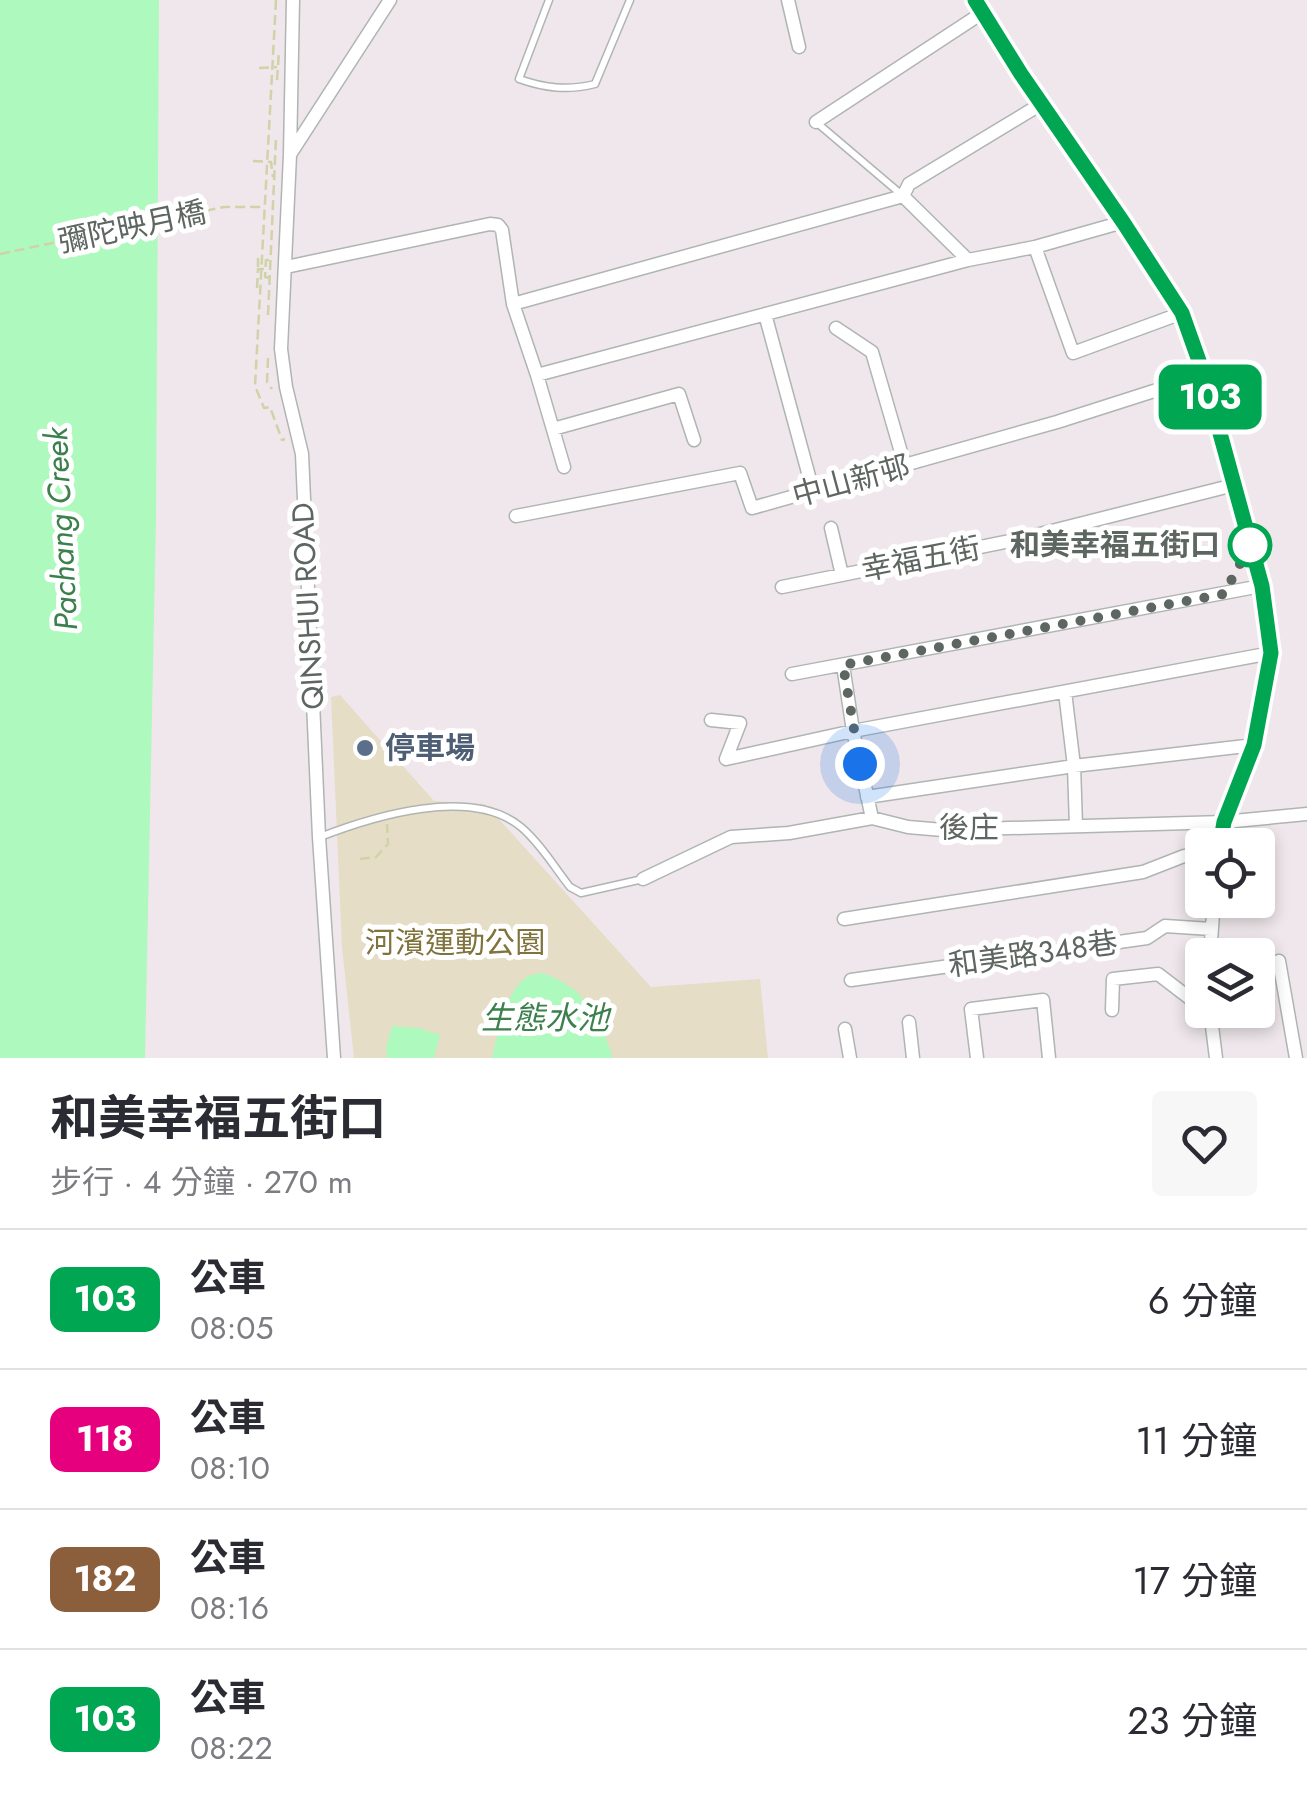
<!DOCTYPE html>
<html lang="zh-TW">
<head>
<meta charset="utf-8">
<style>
	body { margin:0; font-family:Jost,"Noto Sans TC",sans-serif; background:#f7f7f7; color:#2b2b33; height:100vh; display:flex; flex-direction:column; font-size:38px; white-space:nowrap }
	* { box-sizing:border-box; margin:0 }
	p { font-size:32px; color:#7c7c81 }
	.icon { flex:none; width:55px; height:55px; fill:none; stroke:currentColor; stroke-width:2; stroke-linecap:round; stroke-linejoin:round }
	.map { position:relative; height:1058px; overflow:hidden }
	.details { display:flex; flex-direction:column; background:#fff; flex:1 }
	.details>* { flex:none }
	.badge { padding:0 20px; border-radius:15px; font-size:35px; line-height:65px }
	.tools { position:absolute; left:1185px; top:828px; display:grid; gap:20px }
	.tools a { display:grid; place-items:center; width:90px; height:90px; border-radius:10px; background:#fff; box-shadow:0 5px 15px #0003; font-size:50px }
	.you { position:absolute; width:50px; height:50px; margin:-25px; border:8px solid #fff; border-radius:50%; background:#1a73e8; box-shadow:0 0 0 15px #1a73e833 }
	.map>.badge { position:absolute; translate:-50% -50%; box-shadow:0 0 0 5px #fff }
	.round { display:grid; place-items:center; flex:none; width:105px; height:105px; border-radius:10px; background:#f7f7f7 }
	.overview { display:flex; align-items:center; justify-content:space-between; height:170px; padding:0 50px }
	h1 { font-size:48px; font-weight:700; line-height:75px }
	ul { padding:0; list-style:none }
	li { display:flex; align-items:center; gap:30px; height:140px; padding:0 50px; border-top:2px solid #e1e1e2 }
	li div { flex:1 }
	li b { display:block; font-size:38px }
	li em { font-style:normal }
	li .badge { min-width:110px; font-weight:700; text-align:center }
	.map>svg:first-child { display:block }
	.green { fill:#e5ddc6 }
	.water { fill:#aef9bd }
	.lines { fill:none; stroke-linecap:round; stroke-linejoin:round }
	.service-casing { stroke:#afb5b2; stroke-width:9 }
	.minor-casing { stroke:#afb5b2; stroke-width:15 }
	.path { stroke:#d0d2a7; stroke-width:2.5; stroke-dasharray:10 5; stroke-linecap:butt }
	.service { stroke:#fff; stroke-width:6 }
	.minor { stroke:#fff; stroke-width:12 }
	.line-casing { stroke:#fff; stroke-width:22 }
	.line { stroke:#00a651; stroke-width:15 }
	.walk { stroke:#5e6661; stroke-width:10; stroke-dasharray:0 18 }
	.stop-dot { fill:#fff; stroke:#00a651; stroke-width:5 }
	.service-dot { fill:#5c6f8a; stroke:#fff; stroke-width:4 }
	.labels { text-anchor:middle; stroke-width:10; stroke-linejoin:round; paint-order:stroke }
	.street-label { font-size:30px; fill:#5e6661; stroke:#fff }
	.stop-label { font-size:30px; font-weight:bold; fill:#5e6661; stroke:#fff; text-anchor:end }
	.service-label { font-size:30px; font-weight:bold; fill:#4e5e75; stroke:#fff; text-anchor:start }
	.park-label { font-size:30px; fill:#80733b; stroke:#fff }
	.water-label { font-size:32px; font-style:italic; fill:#3b804d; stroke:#fff }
</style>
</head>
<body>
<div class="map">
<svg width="1307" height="1058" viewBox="0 0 1307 1058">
	<rect width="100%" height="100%" fill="#efe7eb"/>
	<!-- green -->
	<path class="green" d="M340,695L434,801L485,804L651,987L760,979L768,1058H354L342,947L331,697Z"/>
	<!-- water -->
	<path class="water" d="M0,0H159L156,517L145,1058H0Z
		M542,973C586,987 600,1018 613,1058H492C497,1036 506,989 527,977C531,974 537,974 542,973Z
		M392,1026L419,1028L440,1035L434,1058H387L386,1048Z"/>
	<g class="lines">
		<!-- service casing -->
		<g class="service-casing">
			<path id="service" d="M549,0L519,79C545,88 567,91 595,84L630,0
				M816,122L902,195
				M320,837C374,816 471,786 521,827C540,843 555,868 570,887L581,893L643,879"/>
		</g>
		<!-- minor casing -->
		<g class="minor-casing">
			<path id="minor" d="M293,0L290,155L281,349L286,387L302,454L319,837L334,1058
				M788,0L799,47
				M975,0L1041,104L1123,222L1182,313L1204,375L1261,586L1271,653L1254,745L1224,822L1220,845
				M816,122L982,13
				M291,153L390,0
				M903,196L968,260
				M1035,247L1073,353L1182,313
				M286,267L490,224L498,225L502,230L513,304L537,375L564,467
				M513,304L903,196L909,184L1041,104
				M765,314L813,491
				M836,328L872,352L905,466
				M537,375L968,260L1035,247L1123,222
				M553,429L679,394L694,440
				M516,516L740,473L752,508L1057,422L1204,375
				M831,528L842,575
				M782,587L1020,539L1234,485
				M843,665L853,731L872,818
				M792,674L1261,586
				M1065,692L1074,766L1076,826
				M711,720L740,723L726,759L853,731L1271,653
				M867,797L1074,766L1254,745
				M643,879L731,837L789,833L872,818L908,827L943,830L1224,822L1307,814
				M844,919L1143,872L1184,856L1202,855
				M1210,955L1214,900
				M1279,961L1296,1058
				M851,980L1147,938L1165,926L1211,929
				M1112,1010L1113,979L1158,974L1192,1000L1202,999
				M1210,1010L1216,1058
				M909,1022L913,1058
				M845,1029L850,1058
				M977,1058L971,1009L1043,1000L1049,1058"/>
		</g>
		<!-- path -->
		<path class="path" d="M276,0L255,386L264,408L270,407L282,440L285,439
			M259,68L277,67
			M277,80L279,50
			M253,161L271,162L273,177
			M0,254L224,207H263
			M269,260H266L265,277L270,278
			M258,267V258
			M257,288L258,269H265
			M268,315L276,138
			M268,358L267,382L272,389
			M360,859L376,857L388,844L387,824"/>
		<!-- service -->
		<use href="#service" class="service"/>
		<!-- minor -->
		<use href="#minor" class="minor"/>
	</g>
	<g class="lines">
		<!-- line casing -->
		<g class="line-casing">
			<path id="line" d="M975,0L1021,74L1123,222L1182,313L1204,375L1262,586L1271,653L1254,745L1224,822L1220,845"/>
		</g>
		<!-- line -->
		<use href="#line" class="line"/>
		<!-- walk -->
		<path class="walk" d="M860,764L843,665L1224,594L1250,545"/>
	</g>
	<!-- markers -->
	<circle class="stop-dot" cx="1250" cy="545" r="20"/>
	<circle class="service-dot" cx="365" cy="748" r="10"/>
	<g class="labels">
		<!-- street labels -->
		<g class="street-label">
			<text transform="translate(132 227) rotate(-12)" y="10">彌陀映月橋</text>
			<text transform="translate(851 481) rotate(-15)" y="10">中山新邨</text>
			<text transform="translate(921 559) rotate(-11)" y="10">幸福五街</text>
			<text transform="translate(308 606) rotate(-93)" y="10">QINSHUI ROAD</text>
			<text x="969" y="838">後庄</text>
			<text transform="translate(1033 954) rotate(-8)" y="10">和美路348巷</text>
		</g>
		<!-- stop labels -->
		<g class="stop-label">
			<text x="1220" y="555">和美幸福五街口</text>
		</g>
		<!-- service labels -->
		<g class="service-label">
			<text x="385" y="758">停車場</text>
		</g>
		<!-- park labels -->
		<g class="park-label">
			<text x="455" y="953">河濱運動公園</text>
		</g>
		<!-- water labels -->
		<g class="water-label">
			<text transform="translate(61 529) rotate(-93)" y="11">Pachang Creek</text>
			<text x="545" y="1029">生態水池</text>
		</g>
	</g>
</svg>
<div class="tools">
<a><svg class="icon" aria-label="locate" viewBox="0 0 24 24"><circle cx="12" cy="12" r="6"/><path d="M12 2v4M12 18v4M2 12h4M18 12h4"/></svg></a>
<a><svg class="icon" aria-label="layers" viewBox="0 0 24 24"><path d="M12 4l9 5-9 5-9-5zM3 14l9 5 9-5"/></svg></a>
</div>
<div class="you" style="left:860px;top:764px"></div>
<b class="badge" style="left:1210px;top:397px;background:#00a651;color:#fff">103</b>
</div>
<section class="details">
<div class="overview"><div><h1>和美幸福五街口</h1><p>步行 · 4 分鐘 · 270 m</p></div><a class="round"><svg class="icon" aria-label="heart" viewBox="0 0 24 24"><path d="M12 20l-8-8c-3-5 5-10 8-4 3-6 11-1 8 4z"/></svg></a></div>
<ul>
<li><span class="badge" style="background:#00a651;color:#fff">103</span><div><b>公車</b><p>08:05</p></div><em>6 分鐘</em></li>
<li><span class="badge" style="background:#e6007e;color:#fff">118</span><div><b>公車</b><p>08:10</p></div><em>11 分鐘</em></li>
<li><span class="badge" style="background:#8b5e3c;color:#fff">182</span><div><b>公車</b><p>08:16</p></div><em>17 分鐘</em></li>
<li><span class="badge" style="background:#00a651;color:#fff">103</span><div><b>公車</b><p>08:22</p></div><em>23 分鐘</em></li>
</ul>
</section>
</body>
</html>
